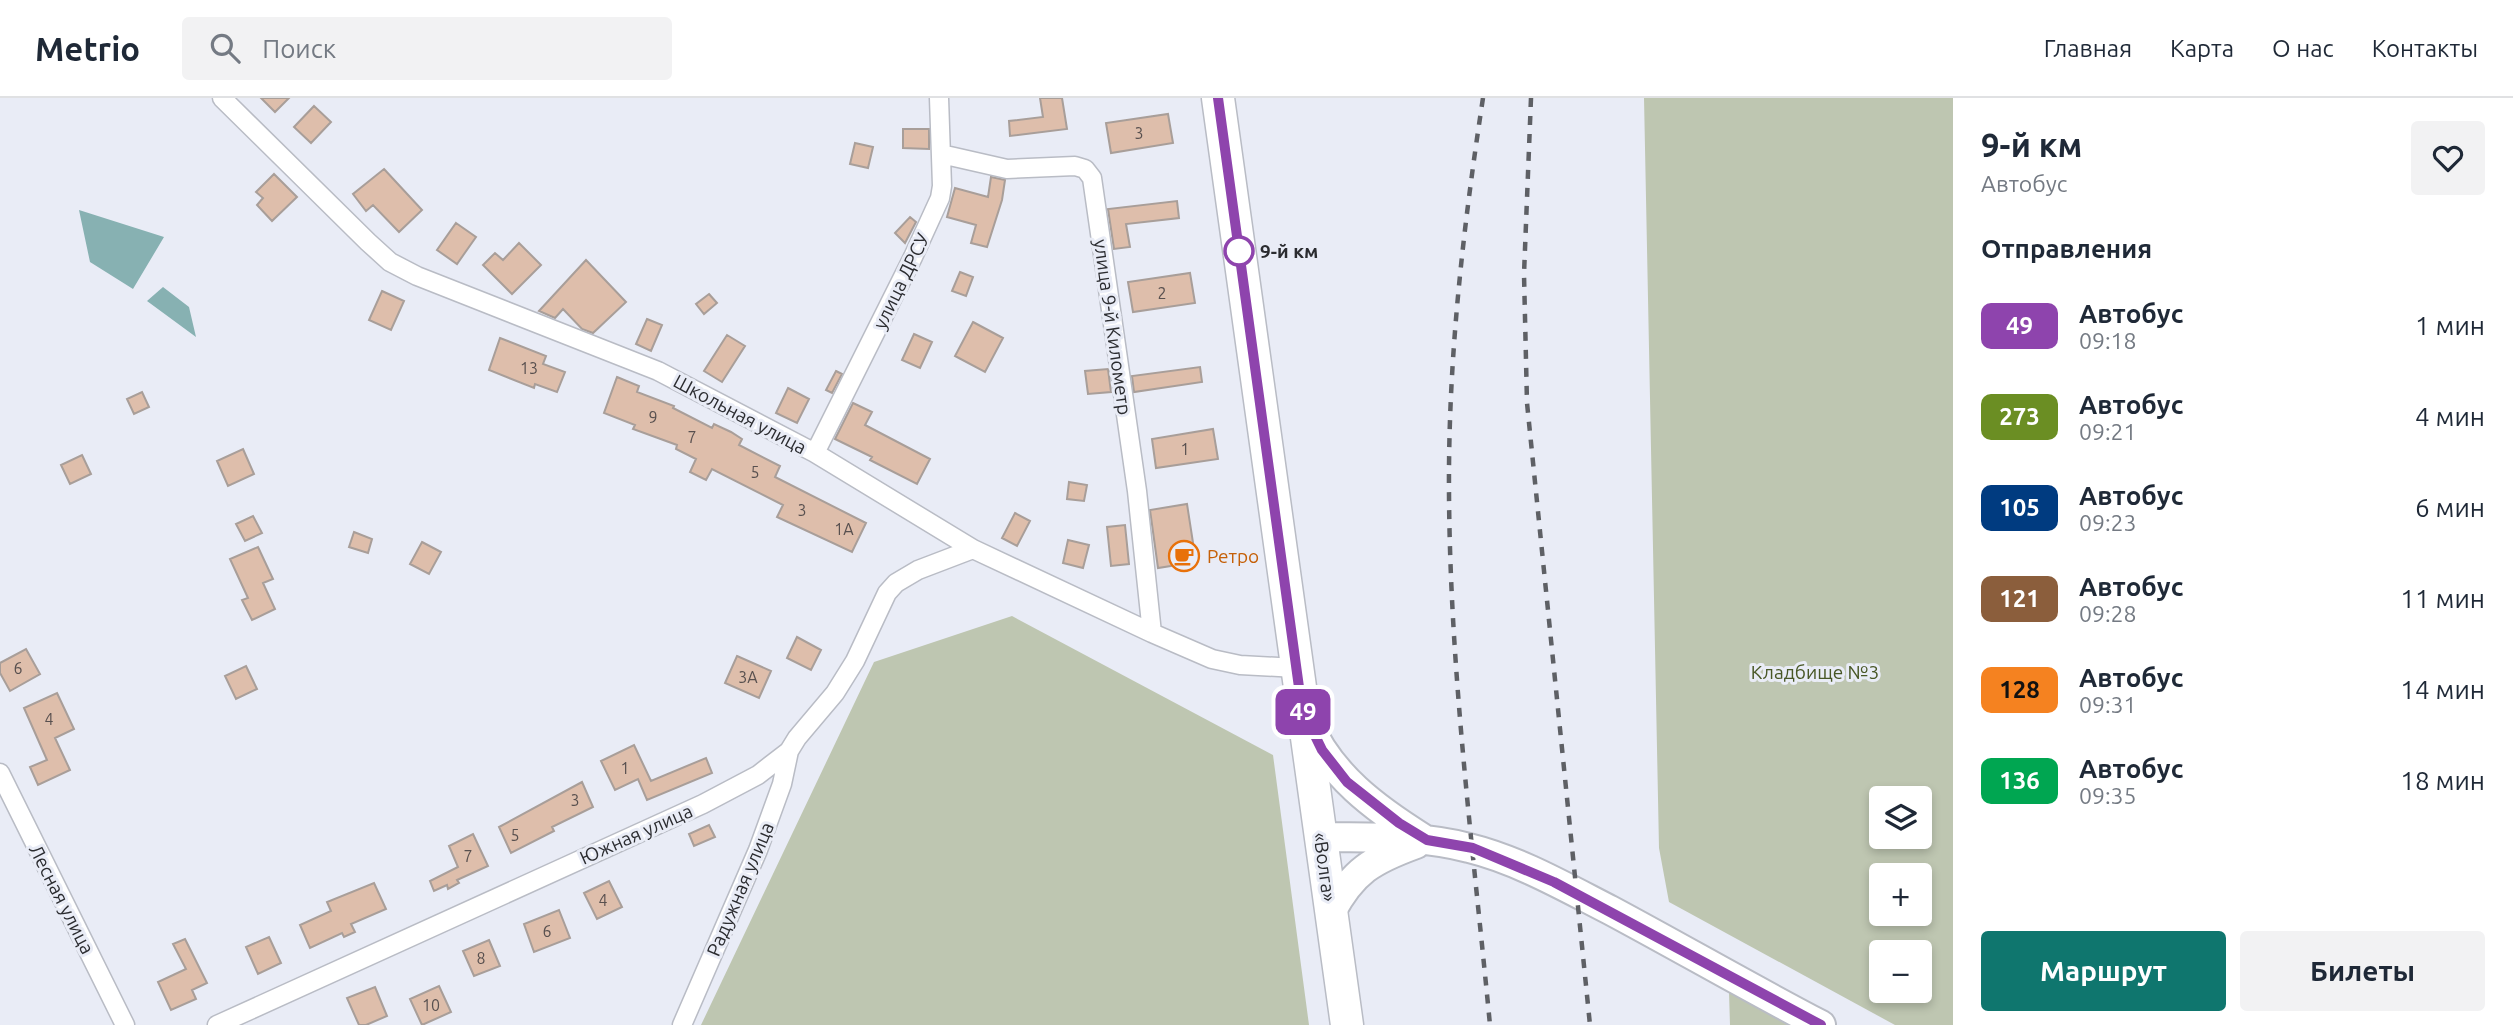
<!DOCTYPE html>
<html lang="ru">
<head>
<meta charset="utf-8">
<style>
	body { margin:0; font-family:Ubuntu,sans-serif; background:#f2f2f3; color:#1f2937; height:100vh; display:flex; flex-direction:column; font-size:26px; white-space:nowrap }
	* { box-sizing:border-box; margin:0 }
	p { font-size:23px; color:#747a83 }
	.icon { flex:none; width:38px; height:38px; fill:none; stroke:currentColor; stroke-width:2; stroke-linecap:round; stroke-linejoin:round }
	.map { position:relative; flex:1; overflow:hidden }
	.drawer { display:flex; flex-direction:column; background:#fff; width:560px }
	.drawer>* { flex:none }
	.badge { padding:0 14px; border-radius:10px; font-size:24px; line-height:46px }
	.controls { position:absolute; left:1869px; top:688px; display:grid; gap:14px }
	.controls a { display:grid; place-items:center; width:63px; height:63px; border-radius:7px; background:#fff; box-shadow:0 4px 10px #0003; font-size:35px }
	.map>.badge { position:absolute; translate:-50% -50%; box-shadow:0 0 0 4px #fff }
	h2 { padding:0 28px; font-size:26px; line-height:63px }
	.round { display:grid; place-items:center; flex:none; width:74px; height:74px; border-radius:7px; background:#f2f2f3 }
	.overview { display:flex; align-items:center; justify-content:space-between; height:119px; padding:0 28px }
	h1 { font-size:33px; font-weight:700; line-height:52px }
	.cta { display:flex; gap:14px; margin-top:auto; padding:14px 28px }
	.cta a { flex:1; height:80px; border-radius:7px; background:#0f766e; color:#fff; font-size:28px; font-weight:700; line-height:80px; text-align:center }
	.cta a+a { background:#f2f2f3; color:#1f2937 }
	ul { padding:0; list-style:none }
	li { display:flex; align-items:center; gap:21px; height:91px; padding:0 28px }
	li div { flex:1 }
	li b { display:block; font-size:26px }
	li em { font-style:normal }
	li .badge { min-width:77px; font-weight:700; text-align:center }
	header { display:flex; align-items:center; gap:42px; box-sizing:border-box; height:98px; padding:0 35px; background:#fff; border-bottom:2px solid #e0e1e3 }
	header strong { font-size:33px }
	nav { display:flex; gap:38px; margin-inline-start:auto; font-size:24px }
	.search { width:490px; height:63px; background:#f2f2f3; display:flex; align-items:center; gap:18px; box-sizing:border-box; padding:0 24px; border-radius:7px; color:#747a83; font-size:26px }
	main { display:flex; flex:1; min-height:0 }
	.map>svg:first-child { display:block }
	.green { fill:#bec6b1; fill-rule:evenodd }
	.water { fill:#87b1b2 }
	.building { fill:#debeab; stroke:#a89e99; stroke-width:2 }
	.lines { fill:none; stroke-linecap:round; stroke-linejoin:round }
	.street-casing { stroke:#b9bcc5; stroke-width:21 }
	.primary-casing { stroke:#b9bcc5; stroke-width:32 }
	.highway-casing { stroke:#b9bcc5; stroke-width:35 }
	.street { stroke:#fff; stroke-width:18 }
	.primary { stroke:#fff; stroke-width:28 }
	.highway { stroke:#fff; stroke-width:32 }
	.rail { stroke:#5e6065; stroke-width:4.5; stroke-dasharray:9 9; stroke-linecap:butt }
	.line-casing { stroke:#fff; stroke-width:16 }
	.line { stroke:#8e44ad; stroke-width:10 }
	.stop-dot { fill:#fff; stroke:#8e44ad; stroke-width:3.5 }
	.labels { text-anchor:middle; stroke-width:6; stroke-linejoin:round; paint-order:stroke }
	.number-label { font-size:16px; fill:#58504f }
	.stop-label { font-size:19px; font-weight:bold; fill:#2b2c30; stroke:#e9ecf6; text-anchor:start }
	.street-label { font-size:19px; fill:#2b2c30; stroke:#e9ecf6 }
	.food-label { font-size:19px; fill:#c56008; stroke:#e9ecf6; text-anchor:start }
	.park-label { font-size:19px; fill:#485726; stroke:#e9ecf6 }
</style>
</head>
<body>
<header>
<strong>Metrio</strong>
<div class="search"><svg class="icon" aria-label="search" viewBox="0 0 24 24"><circle cx="10" cy="10" r="6"/><path d="M15 15l6 6"/></svg>Поиск</div>
<nav><a>Главная</a><a>Карта</a><a>О нас</a><a>Контакты</a></nav>
</header>
<main>
<div class="map">
<svg width="1953" height="927" viewBox="0 0 1953 927">
	<rect width="100%" height="100%" fill="#e9ecf6"/>
	<!-- green -->
	<path class="green" d="M1644,0H1953V927H1895L1669,804L1659,750ZM1920,700V738H1881V700ZM1920,777V816H1881V777ZM1920,854V892H1881V854Z
		M1012,518L1273,657L1309,927H701L874,564Z
		M1729,894L1788,927H1730Z"/>
	<!-- water -->
	<path class="water" d="M79,112L164,139L133,191L90,164Z
		M163,189L189,209L196,239L147,203Z"/>
	<!-- building -->
	<path class="building" d="M261,0H289L275,14Z
		M1040,0H1062L1067,31L1010,38L1009,23L1043,19Z
		M314,8L331,24L311,45L294,29Z
		M1168,16L1173,45L1111,55L1106,25Z
		M903,31H929V51L903,50Z
		M855,45L873,49L868,70L850,66Z
		M384,71L422,112L399,134L373,107L366,113L353,96Z
		M274,76L297,99L272,123L257,107L263,100L256,94Z
		M991,79L1005,82L1002,102L987,149L971,145L976,127L947,119L955,90L988,99Z
		M1177,103L1179,120L1126,126L1130,149L1114,151L1108,111Z
		M910,119L916,124L905,145L895,135Z
		M456,125L476,139L457,166L437,152Z
		M519,145L541,167L512,196L483,167L495,155L503,162Z
		M586,162L626,204L593,235L582,231L563,211L555,220L539,213Z
		M960,174L973,179L966,198L952,193Z
		M1190,175L1195,205L1133,214L1128,184Z
		M382,193L404,203L391,232L369,222Z
		M709,196L717,205L704,216L696,206Z
		M647,221L662,227L651,253L636,246Z
		M973,224L1003,240L985,274L955,258Z
		M914,236L932,244L920,270L902,262Z
		M727,237L745,248L722,284L704,273Z
		M500,240L546,258L543,266L565,274L557,294L535,286L534,290L489,272Z
		M1200,269L1202,284L1134,294L1132,278Z
		M1108,271L1111,294L1088,296L1085,273Z
		M836,273L842,276L832,295L826,292Z
		M617,279L639,288L637,294L674,308L673,310L712,330L714,326L731,334L742,341L739,347L780,368L775,379L866,425L852,454L777,419L783,407L712,371L706,382L690,374L696,361L676,351L677,347L633,331L635,327L604,315Z
		M788,290L809,301L797,325L776,315Z
		M142,294L149,309L134,316L127,301Z
		M853,305L872,314L865,327L930,361L917,386L870,362L872,359L835,341Z
		M1213,331L1218,361L1156,370L1152,341Z
		M243,351L254,376L228,388L217,363Z
		M82,357L91,376L70,386L61,367Z
		M1069,384L1087,387L1084,403L1067,401Z
		M1187,406L1196,464L1158,470L1150,412Z
		M1015,415L1030,423L1017,448L1002,440Z
		M253,418L262,435L245,443L236,426Z
		M1125,427L1129,466L1111,468L1107,429Z
		M354,434L372,441L368,455L349,449Z
		M1068,442L1089,447L1083,470L1063,465Z
		M422,444L441,454L429,476L410,466Z
		M258,449L273,481L263,485L275,511L252,522L242,502L248,500L230,461Z
		M797,539L821,552L811,572L787,560Z
		M26,551L40,576L10,593L0,575V565Z
		M737,558L771,573L759,600L725,585Z
		M246,568L257,591L236,601L225,578Z
		M57,595L74,631L55,640L70,672L38,687L30,669L47,662L24,610Z
		M634,647L651,683L706,660L712,675L647,702L638,681L615,692L601,663Z
		M582,684L593,709L552,729L554,733L511,755L499,729Z
		M709,727L715,739L694,748L689,736Z
		M473,736L488,768L457,782L459,785L448,791L447,787L434,793L430,783L458,769L449,748Z
		M609,783L622,809L597,821L584,795Z
		M374,785L386,811L351,826L355,834L344,839L342,835L310,850L300,827L331,813L327,804Z
		M559,812L570,840L534,854L524,826Z
		M269,839L281,865L258,876L246,849Z
		M185,841L207,885L192,892L196,901L171,912L158,884L186,871L173,846Z
		M489,842L500,868L474,878L463,853Z
		M439,888L451,914L422,927L410,901Z
		M375,889L387,918L366,927H359L347,900Z"/>
	<g class="lines">
		<!-- street casing -->
		<g class="street-casing">
			<path id="street" d="M222,0L368,144L390,164L417,178L658,273L815,355L973,451L1152,535L1212,561L1240,567L1296,570
				M941,56L1007,71L1075,68L1085,71L1092,80L1137,393L1152,535
				M815,355L913,159L940,100L942,88L939,0
				M0,675L125,927
				M217,927L703,706L758,677L789,653L797,640L835,595L855,563L887,495L896,485L918,472L973,451
				M682,927L758,752L782,686L789,653"/>
		</g>
		<!-- primary casing -->
		<g class="primary-casing">
			<path id="primary" d="M1307,623C1329,677 1376,711 1424,741
				M1320,739C1369,740 1421,737 1469,750C1518,762 1565,789 1610,812C1681,850 1750,890 1821,927
				M1331,814C1353,773 1372,762 1416,746"/>
		</g>
		<!-- highway casing -->
		<g class="highway-casing">
			<path id="highway" d="M1218,0L1347,927"/>
		</g>
		<!-- street -->
		<use href="#street" class="street"/>
		<!-- primary -->
		<use href="#primary" class="primary"/>
		<!-- highway -->
		<use href="#highway" class="highway"/>
		<!-- rail -->
		<path class="rail" d="M1483,0C1463,131 1448,262 1449,395C1450,572 1473,750 1490,927
			M1531,0L1524,176L1527,305L1590,927"/>
	</g>
	<g class="lines">
		<!-- line casing -->
		<g class="line-casing">
			<path id="line" d="M1218,0L1302,611L1322,652L1347,684L1399,725L1427,742L1473,750L1554,784L1821,927"/>
		</g>
		<!-- line -->
		<use href="#line" class="line"/>
	</g>
	<!-- icons -->
	<defs>
		<g id="cafe-ring" transform="scale(1.575)"><circle r="9.5" fill="#e9ecf6" stroke="#e8710a" stroke-width="1.5"/><path d="M-5.5-4.5H6V0H3Q3 3.5 0 3.5H-2.5Q-5.5 3.5-5.5 0ZM3-3.2v2h1.7v-2ZM-6 4.5H4V6H-6Z" fill="#e8710a"/></g>
	</defs>
	<g fill-rule="evenodd">
		<use href="#cafe-ring" x="1184" y="458"/>
	</g>
	<!-- markers -->
	<circle class="stop-dot" cx="1239" cy="153" r="14"/>
	<g class="labels">
		<!-- number labels -->
		<g class="number-label">
			<text x="1139" y="41">3</text>
			<text x="1162" y="201">2</text>
			<text x="529" y="276">13</text>
			<text x="653" y="325">9</text>
			<text x="692" y="345">7</text>
			<text x="1185" y="357">1</text>
			<text x="755" y="380">5</text>
			<text x="802" y="418">3</text>
			<text x="844" y="437">1А</text>
			<text x="18" y="576">6</text>
			<text x="748" y="585">3А</text>
			<text x="49" y="627">4</text>
			<text x="625" y="676">1</text>
			<text x="575" y="708">3</text>
			<text x="515" y="743">5</text>
			<text x="468" y="764">7</text>
			<text x="603" y="808">4</text>
			<text x="547" y="839">6</text>
			<text x="481" y="866">8</text>
			<text x="431" y="913">10</text>
		</g>
		<!-- stop labels -->
		<g class="stop-label">
			<text x="1260" y="160">9-й км</text>
		</g>
		<!-- street labels -->
		<g class="street-label">
			<text transform="translate(901 183) rotate(-64)" y="7">улица ДРСУ</text>
			<text transform="translate(1113 229) rotate(82)" y="7">улица 9-й Километр</text>
			<text transform="translate(740 316) rotate(28)" y="7">Школьная улица</text>
			<text transform="translate(636 736) rotate(-24)" y="7">Южная улица</text>
			<text transform="translate(1325 769) rotate(82)" y="7">«Волга»</text>
			<text transform="translate(740 791) rotate(-67)" y="7">Радужная улица</text>
			<text transform="translate(62 801) rotate(63)" y="7">Лесная улица</text>
		</g>
		<!-- food labels -->
		<g class="food-label">
			<text x="1207" y="465">Ретро</text>
		</g>
		<!-- park labels -->
		<g class="park-label">
			<text x="1815" y="581">Кладбище №3</text>
		</g>
	</g>
</svg>
<div class="controls">
<a><svg class="icon" aria-label="layers" viewBox="0 0 24 24"><path d="M12 4l9 5-9 5-9-5zM3 14l9 5 9-5"/></svg></a>
<a>+</a>
<a>−</a>
</div>
<b class="badge" style="left:1303px;top:614px;background:#8e44ad;color:#fff">49</b>
</div>
<section class="drawer">
<div class="overview"><div><h1>9-й км</h1><p>Автобус</p></div><a class="round"><svg class="icon" aria-label="heart" viewBox="0 0 24 24"><path d="M12 20l-8-8c-3-5 5-10 8-4 3-6 11-1 8 4z"/></svg></a></div>
<h2>Отправления</h2>
<ul>
<li><span class="badge" style="background:#8e44ad;color:#fff">49</span><div><b>Автобус</b><p>09:18</p></div><em>1 мин</em></li>
<li><span class="badge" style="background:#6b8e23;color:#fff">273</span><div><b>Автобус</b><p>09:21</p></div><em>4 мин</em></li>
<li><span class="badge" style="background:#003b80;color:#fff">105</span><div><b>Автобус</b><p>09:23</p></div><em>6 мин</em></li>
<li><span class="badge" style="background:#8b5e3c;color:#fff">121</span><div><b>Автобус</b><p>09:28</p></div><em>11 мин</em></li>
<li><span class="badge" style="background:#f58220;color:#111">128</span><div><b>Автобус</b><p>09:31</p></div><em>14 мин</em></li>
<li><span class="badge" style="background:#00a651;color:#fff">136</span><div><b>Автобус</b><p>09:35</p></div><em>18 мин</em></li>
</ul>
<div class="cta"><a>Маршрут</a><a>Билеты</a></div>
</section>
</main>
</body>
</html>
